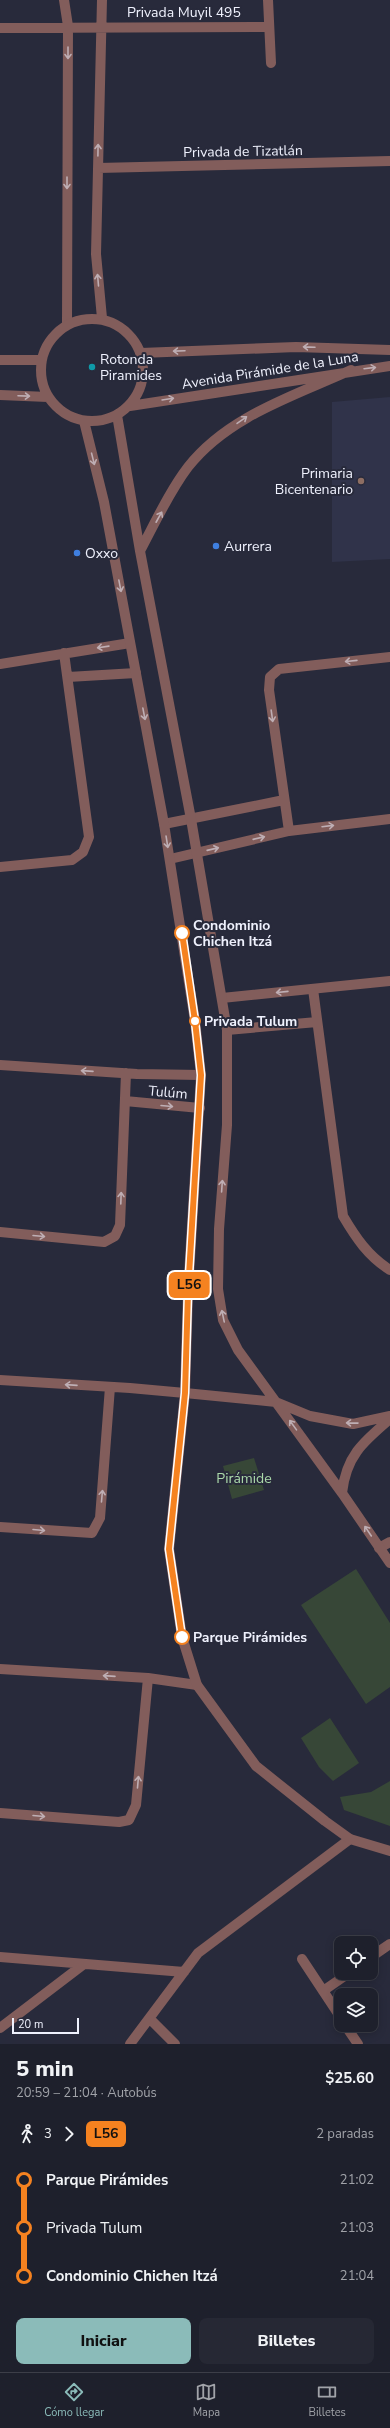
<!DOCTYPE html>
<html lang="es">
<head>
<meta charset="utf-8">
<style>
	body { margin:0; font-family:"Nunito Sans",sans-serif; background:#262834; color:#f1f3f6; height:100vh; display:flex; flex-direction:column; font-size:15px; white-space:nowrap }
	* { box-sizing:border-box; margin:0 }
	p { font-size:13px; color:#a1a3a9 }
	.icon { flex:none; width:22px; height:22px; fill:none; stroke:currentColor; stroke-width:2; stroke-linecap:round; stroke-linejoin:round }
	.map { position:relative; height:2044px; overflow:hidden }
	.details { display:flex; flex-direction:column; background:#1e202c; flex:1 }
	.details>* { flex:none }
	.badge { padding:0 8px; border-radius:6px; font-size:14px; line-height:26px }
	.buttons { position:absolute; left:334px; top:1936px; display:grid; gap:8px }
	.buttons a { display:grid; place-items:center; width:44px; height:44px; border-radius:8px; background:#1e202c; box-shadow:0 2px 10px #0003,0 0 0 1px #3c3e48; font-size:20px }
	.scale { position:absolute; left:12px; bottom:10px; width:67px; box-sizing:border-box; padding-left:4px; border:2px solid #eff1fd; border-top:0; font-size:11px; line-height:14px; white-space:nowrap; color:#eff1fd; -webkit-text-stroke:3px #282a3b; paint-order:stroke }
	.map>.badge { position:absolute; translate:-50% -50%; box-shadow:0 0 0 2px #fff }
	.legs { display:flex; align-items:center; gap:6px; height:44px; padding:0 16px; font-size:13px }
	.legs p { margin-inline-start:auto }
	.head { display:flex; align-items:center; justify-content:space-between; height:68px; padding:0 16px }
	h1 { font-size:22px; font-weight:800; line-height:30px }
	.cta { display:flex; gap:8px; margin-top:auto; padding:8px 16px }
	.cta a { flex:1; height:46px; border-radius:8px; background:#8bbbb9; color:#111; font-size:16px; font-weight:800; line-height:46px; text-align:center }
	.cta a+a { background:#262834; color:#f1f3f6 }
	ul { padding:0 16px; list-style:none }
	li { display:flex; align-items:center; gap:14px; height:48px; font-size:15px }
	li i { display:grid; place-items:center; width:6px; height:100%; margin:0 5px; background:currentColor }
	li i::after { content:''; width:10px; height:10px; margin:-5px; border:3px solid; border-radius:50%; background:#1e202c }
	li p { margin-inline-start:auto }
	li:first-child i { background:linear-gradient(#0000 50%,currentColor 0) }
	li:last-child i { background:linear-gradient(currentColor 50%,#0000 0) }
	.menu { display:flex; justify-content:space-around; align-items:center; height:56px; border-top:1px solid #3c3e48; background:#1e202c; font-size:11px; color:#a1a3a9 }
	.menu a { display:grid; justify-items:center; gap:2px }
	.menu .active { color:#8bbbb9 }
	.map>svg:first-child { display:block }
	.built { fill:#30334a }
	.green { fill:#374737 }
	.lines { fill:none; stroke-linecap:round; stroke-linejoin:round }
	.minor { stroke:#825d5b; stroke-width:10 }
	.tertiary { stroke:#825d5b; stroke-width:10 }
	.oneway { stroke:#beaeb4 }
	.line-1-casing { stroke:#fff; stroke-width:9 }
	.line-1 { stroke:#f58220; stroke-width:6 }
	.culture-dot { fill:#0f9aa8; stroke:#282a3b; stroke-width:1.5 }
	.education-dot { fill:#8d6e63; stroke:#282a3b; stroke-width:1.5 }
	.shop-dot { fill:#3f7fe0; stroke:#282a3b; stroke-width:1.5 }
	.stop-1-dot { fill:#fff; stroke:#f58220; stroke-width:2 }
	.labels { text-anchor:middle; stroke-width:4; stroke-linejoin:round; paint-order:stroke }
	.street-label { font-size:14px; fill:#eff1fd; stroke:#282a3b }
	.poi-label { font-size:14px; fill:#eff1fd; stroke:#282a3b; text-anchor:start }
	.stop-label { font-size:14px; font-weight:bold; fill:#eff1fd; stroke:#282a3b; text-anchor:start }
	.park-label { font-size:14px; fill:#abd9aa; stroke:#282a3b }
</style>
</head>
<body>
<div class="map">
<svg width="390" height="2044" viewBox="0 0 390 2044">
	<rect width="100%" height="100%" fill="#282a3b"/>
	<!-- built -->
	<path class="built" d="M390,397V559L332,562V402Z"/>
	<!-- green -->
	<path class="green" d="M254,1458L264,1490L232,1499L223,1466Z
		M356,1569L390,1623V1687L366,1704L301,1605Z
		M330,1718L359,1763L333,1781L319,1767L301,1738Z
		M390,1781V1826L344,1810L340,1797L371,1792Z"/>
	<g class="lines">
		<!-- minor -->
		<path class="minor" d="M64,0L68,26L67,324
			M102,0L96,254L102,318
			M268,0L271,63
			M0,28L269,27
			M98,168L390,161
			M0,664L130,643
			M68,677L136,673
			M164,824L284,800
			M289,831L269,690L270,677L279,669L390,657
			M170,859L289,831L390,819
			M0,867L72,860L83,852L89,837L64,653
			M313,989L343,1216C356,1238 368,1256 390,1270
			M222,998L390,981
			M227,1030L317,1022
			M0,1065L137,1074L201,1075
			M125,1101L200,1108
			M0,1232L104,1242L115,1236L120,1225L126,1073
			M0,1380L130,1388L185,1393
			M0,1527L92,1533L100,1518L110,1387
			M379,1548L390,1542
			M0,1669L148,1678L197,1685
			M0,1813L119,1822L129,1820L136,1805L148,1678
			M0,1957L184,1972
			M371,1957L390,1944
			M302,1959L341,2018
			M323,1991L349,1973
			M150,2019L175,2044
			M345,2025L358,2044
			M0,2028L84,1964
			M130,2044L198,1953L350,1839"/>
		<!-- tertiary -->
		<path class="tertiary" d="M41 370a51 51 0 1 1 102 0a51 51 0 1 1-102 0Z
			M141,353L296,347L390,350
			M0,360H41
			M0,395L48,397
			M130,406L390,366
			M117,415L140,551L191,819L227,1030V1125L219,1229L218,1289L223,1320L238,1350L342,1493L390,1563
			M84,421L104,502L164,824L195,1021L201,1075L188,1292L185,1393L169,1549L182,1637L197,1685L256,1766L325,1821L350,1839L390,1851
			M140,551C155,523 169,492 188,467C228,416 294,396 351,370
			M185,1393L276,1402L310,1416L353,1424L390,1416
			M342,1493C346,1456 363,1442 390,1419"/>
	</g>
	<!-- one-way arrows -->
	<defs><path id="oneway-shaft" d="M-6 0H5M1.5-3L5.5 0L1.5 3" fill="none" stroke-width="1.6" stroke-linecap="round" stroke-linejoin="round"/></defs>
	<g class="oneway">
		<use href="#oneway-shaft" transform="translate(68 53) rotate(90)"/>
		<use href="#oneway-shaft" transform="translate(98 150) rotate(-89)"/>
		<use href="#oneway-shaft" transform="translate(67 183) rotate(90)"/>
		<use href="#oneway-shaft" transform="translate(98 280) rotate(-95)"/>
		<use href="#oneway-shaft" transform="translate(309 347) rotate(-178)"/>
		<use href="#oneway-shaft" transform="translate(179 351) rotate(178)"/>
		<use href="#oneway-shaft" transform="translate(370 368) rotate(-7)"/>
		<use href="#oneway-shaft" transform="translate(24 396) rotate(2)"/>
		<use href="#oneway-shaft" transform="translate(168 399) rotate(-9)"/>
		<use href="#oneway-shaft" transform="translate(242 420) rotate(-35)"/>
		<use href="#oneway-shaft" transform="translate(93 459) rotate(76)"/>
		<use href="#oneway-shaft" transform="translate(159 517) rotate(-61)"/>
		<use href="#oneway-shaft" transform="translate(120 586) rotate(79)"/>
		<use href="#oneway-shaft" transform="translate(103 647) rotate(172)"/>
		<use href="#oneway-shaft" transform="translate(351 661) rotate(174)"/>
		<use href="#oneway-shaft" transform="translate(144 714) rotate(79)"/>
		<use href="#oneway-shaft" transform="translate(272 716) rotate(82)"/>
		<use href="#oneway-shaft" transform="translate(328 826) rotate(-7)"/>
		<use href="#oneway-shaft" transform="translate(259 838) rotate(-13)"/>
		<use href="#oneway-shaft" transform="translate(167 842) rotate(81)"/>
		<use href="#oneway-shaft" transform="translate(213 849) rotate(-13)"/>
		<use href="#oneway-shaft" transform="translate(282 992) rotate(174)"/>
		<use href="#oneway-shaft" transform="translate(87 1071) rotate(-176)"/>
		<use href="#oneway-shaft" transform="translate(167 1106) rotate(5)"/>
		<use href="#oneway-shaft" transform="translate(222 1186) rotate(-86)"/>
		<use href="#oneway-shaft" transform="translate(121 1198) rotate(-88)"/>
		<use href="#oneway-shaft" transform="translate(39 1236) rotate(5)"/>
		<use href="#oneway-shaft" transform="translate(223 1316) rotate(-102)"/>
		<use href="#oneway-shaft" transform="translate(71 1385) rotate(-176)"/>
		<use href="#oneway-shaft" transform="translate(352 1423) rotate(-179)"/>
		<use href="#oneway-shaft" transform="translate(293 1425) rotate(-126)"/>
		<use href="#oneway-shaft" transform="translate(102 1496) rotate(-85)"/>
		<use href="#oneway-shaft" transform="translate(39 1530) rotate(5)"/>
		<use href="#oneway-shaft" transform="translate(368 1531) rotate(-124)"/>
		<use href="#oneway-shaft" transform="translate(109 1676) rotate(-176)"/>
		<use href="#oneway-shaft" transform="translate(138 1782) rotate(-85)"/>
		<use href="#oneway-shaft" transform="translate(39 1816) rotate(5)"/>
	</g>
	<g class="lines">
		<!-- line-1 casing -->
		<g class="line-1-casing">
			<path id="line-1" d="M182,933L195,1021L201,1075L188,1292L185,1393L169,1549L182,1637"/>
		</g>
		<!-- line-1 -->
		<use href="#line-1" class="line-1"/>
	</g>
	<!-- markers -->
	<circle class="culture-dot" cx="92" cy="367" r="4"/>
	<circle class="education-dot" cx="361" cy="481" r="4"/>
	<g class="shop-dot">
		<circle cx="216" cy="546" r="4"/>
		<circle cx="77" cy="553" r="4"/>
	</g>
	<g class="stop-1-dot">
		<circle cx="182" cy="933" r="7"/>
		<circle cx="195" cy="1021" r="5"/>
		<circle cx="182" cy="1637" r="7"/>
	</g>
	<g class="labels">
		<!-- street labels -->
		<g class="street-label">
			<text x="184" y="17">Privada Muyil 495</text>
			<text transform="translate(243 151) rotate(-1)" y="5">Privada de Tizatlán</text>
			<text transform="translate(270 370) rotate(-9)" y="5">Avenida Pirámide de la Luna</text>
			<text transform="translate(168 1092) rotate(5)" y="5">Tulúm</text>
		</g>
		<!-- poi labels -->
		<g class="poi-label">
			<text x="100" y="364">Rotonda<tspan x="100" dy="16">Piramides</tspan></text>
			<text x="353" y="478" text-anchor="end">Primaria<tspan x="353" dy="16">Bicentenario</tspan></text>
			<text x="224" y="551">Aurrera</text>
			<text x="85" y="558">Oxxo</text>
		</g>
		<!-- stop labels -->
		<g class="stop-label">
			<text x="193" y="930">Condominio<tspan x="193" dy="16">Chichen Itzá</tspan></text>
			<text x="204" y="1026">Privada Tulum</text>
			<text x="193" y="1642">Parque Pirámides</text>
		</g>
		<!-- park labels -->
		<g class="park-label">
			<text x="244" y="1483">Pirámide</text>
		</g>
	</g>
</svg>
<div class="buttons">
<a><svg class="icon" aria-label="locate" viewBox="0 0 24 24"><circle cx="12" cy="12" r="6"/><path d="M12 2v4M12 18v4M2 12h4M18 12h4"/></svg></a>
<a><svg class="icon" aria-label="layers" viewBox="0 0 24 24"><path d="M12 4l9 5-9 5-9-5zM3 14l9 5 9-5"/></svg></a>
</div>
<div class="scale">20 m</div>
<b class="badge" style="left:189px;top:1285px;background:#f58220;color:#111">L56</b>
</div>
<section class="details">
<div class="head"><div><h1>5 min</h1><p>20:59 – 21:04 · Autobús</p></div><b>$25.60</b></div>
<div class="legs"><svg class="icon" aria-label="walk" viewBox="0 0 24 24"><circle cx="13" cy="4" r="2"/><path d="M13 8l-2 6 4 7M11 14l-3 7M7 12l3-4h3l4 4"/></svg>3<svg class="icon" aria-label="forward" viewBox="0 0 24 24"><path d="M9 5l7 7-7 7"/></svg><b class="badge" style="background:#f58220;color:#111">L56</b><p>2 paradas</p></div>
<ul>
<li><i style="color:#f58220"></i><b>Parque Pirámides</b><p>21:02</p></li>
<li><i style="color:#f58220"></i><span>Privada Tulum</span><p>21:03</p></li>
<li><i style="color:#f58220"></i><b>Condominio Chichen Itzá</b><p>21:04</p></li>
</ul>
<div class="cta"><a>Iniciar</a><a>Billetes</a></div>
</section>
<nav class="menu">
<a class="active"><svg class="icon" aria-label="directions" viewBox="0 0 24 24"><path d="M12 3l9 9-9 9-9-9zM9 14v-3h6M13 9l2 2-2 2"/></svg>Cómo llegar</a>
<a><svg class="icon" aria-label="map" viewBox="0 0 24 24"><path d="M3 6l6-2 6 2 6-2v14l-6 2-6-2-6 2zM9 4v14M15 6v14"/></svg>Mapa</a>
<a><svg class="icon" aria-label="tickets" viewBox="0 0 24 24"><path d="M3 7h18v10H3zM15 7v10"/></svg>Billetes</a>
</nav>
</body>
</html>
